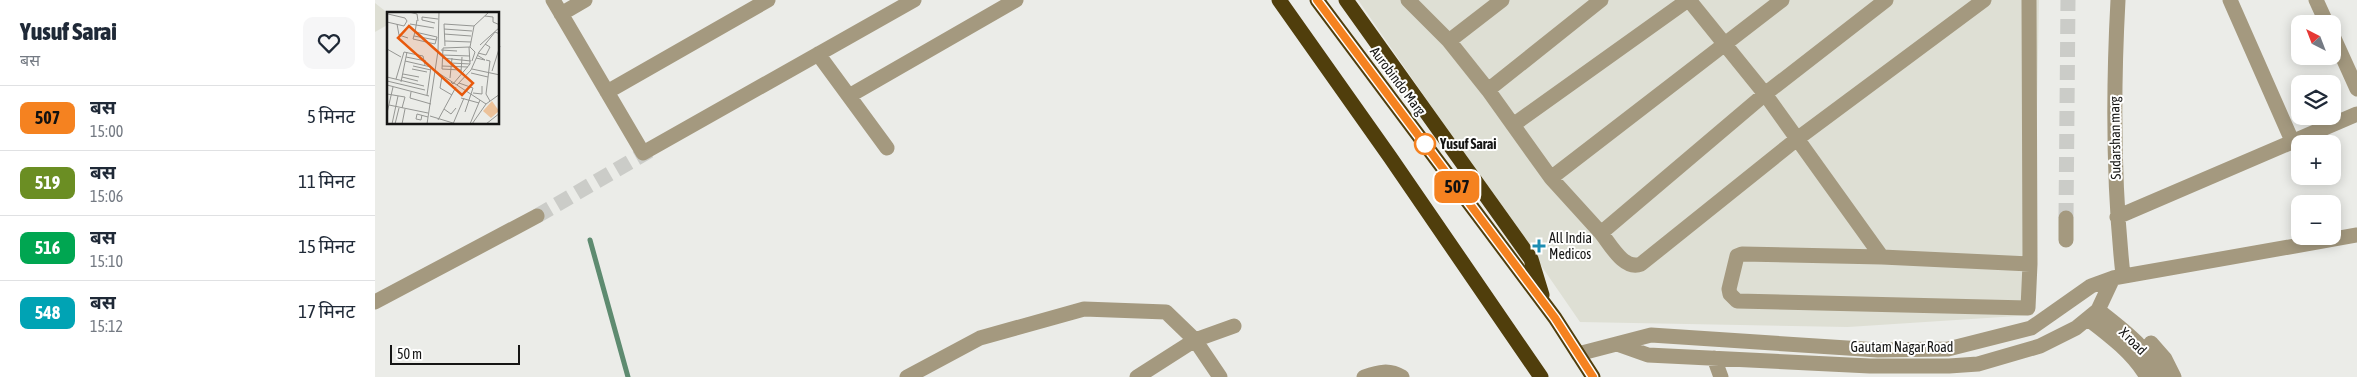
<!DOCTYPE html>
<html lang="hi">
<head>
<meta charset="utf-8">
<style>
	body { margin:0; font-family:"Asap Condensed","Noto Sans Devanagari",sans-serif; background:#f6f6f7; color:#1f2937; height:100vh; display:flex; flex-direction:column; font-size:19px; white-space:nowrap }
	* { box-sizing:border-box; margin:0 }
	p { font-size:16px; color:#747a83 }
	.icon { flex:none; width:28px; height:28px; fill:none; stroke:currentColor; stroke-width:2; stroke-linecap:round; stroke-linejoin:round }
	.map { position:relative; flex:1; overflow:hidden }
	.sheet { display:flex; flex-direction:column; background:#fff; width:375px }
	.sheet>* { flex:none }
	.badge { padding:0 10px; border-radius:8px; font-size:18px; line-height:32px }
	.needle { width:32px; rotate:318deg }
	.fabs { position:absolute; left:1916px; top:15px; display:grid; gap:10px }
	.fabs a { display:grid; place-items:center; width:50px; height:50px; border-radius:10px; background:#fff; box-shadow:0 2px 12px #0003; font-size:25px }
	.scale { position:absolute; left:15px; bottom:12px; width:130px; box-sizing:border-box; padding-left:5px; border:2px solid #151514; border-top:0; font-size:14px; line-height:18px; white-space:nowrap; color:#151514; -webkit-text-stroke:4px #fffffe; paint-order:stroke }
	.map>.badge { position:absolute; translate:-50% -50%; box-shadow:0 0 0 2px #fff }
	.round { display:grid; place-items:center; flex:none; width:52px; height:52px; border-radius:10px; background:#f6f6f7 }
	.summary { display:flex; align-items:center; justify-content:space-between; height:85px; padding:0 20px }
	h1 { font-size:24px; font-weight:800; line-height:38px }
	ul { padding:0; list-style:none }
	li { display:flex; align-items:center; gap:15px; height:65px; padding:0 20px; border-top:1px solid #e0e1e3 }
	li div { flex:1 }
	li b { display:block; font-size:19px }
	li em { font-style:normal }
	li .badge { min-width:55px; font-weight:700; text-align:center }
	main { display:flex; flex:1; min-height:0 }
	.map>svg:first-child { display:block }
	.built { fill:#dedfd4 }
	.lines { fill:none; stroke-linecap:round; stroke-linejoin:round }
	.stream { stroke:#5e8b70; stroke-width:5 }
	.minor-tunnel { stroke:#cbccc8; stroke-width:15; stroke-dasharray:15 8; stroke-linecap:butt }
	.minor { stroke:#a4997f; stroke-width:15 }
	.highway { stroke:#503e0c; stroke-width:15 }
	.line-casing { stroke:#fff; stroke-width:11 }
	.line { stroke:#f58220; stroke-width:8 }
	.stop-dot { fill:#fff; stroke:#f58220; stroke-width:2.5 }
	.poi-dot { fill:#1d8db2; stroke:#fffffe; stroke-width:2 }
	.labels { text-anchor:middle; stroke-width:4; stroke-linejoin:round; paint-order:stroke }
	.street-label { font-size:14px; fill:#151514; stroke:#fffffe }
	.stop-label { font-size:14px; font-weight:bold; fill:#151514; stroke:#fffffe; text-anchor:start }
	.poi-label { font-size:14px; fill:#151514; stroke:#fffffe; text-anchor:start }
	.inset-road { fill:none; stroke:#959693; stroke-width:1 }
	.view { fill:#e8590c; fill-opacity:0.15; stroke:#e8590c; stroke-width:2.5 }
	.inset-edge { fill:none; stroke:#151514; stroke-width:2.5 }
</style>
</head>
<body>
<main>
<section class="sheet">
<div class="summary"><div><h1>Yusuf Sarai</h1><p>बस</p></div><a class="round"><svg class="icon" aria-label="heart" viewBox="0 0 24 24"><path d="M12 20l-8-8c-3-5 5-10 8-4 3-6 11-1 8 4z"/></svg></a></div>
<ul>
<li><span class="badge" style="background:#f58220;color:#111">507</span><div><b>बस</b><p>15:00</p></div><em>5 मिनट</em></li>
<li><span class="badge" style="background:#6b8e23;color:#fff">519</span><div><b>बस</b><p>15:06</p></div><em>11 मिनट</em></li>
<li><span class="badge" style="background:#00a651;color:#fff">516</span><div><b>बस</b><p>15:10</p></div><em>15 मिनट</em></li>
<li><span class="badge" style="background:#00a3b4;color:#fff">548</span><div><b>बस</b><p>15:12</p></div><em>17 मिनट</em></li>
</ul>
</section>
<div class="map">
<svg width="1982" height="377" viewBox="0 0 1982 377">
	<rect width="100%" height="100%" fill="#ebece8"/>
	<!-- built -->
	<path class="built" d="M983,0H1664L1658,315L1473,327L1205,322Z
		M0,3L14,14V24L0,32Z"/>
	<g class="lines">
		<!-- stream -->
		<path class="stream" d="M215,240L253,377"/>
		<!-- minor-tunnel -->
		<path class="minor-tunnel" d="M162,216L279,148
			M1691,218L1693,0"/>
		<!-- minor -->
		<path class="minor" d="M178,0L268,153L539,0
			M1033,0L1074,41L1113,90L1176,178L1226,233L1390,94L1511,0
			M1314,0L1390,94L1507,257
			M1654,0L1655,264L1653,308L1362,301L1355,294L1354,289L1362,256L1367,254L1507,257L1655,264
			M1743,0C1738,92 1738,183 1748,275
			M1855,0L1918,143
			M1941,0L1952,24
			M186,14L210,0
			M1958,36L1982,89
			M1074,41L1127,0
			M443,54L512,148
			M1113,90L1226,0
			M232,92L393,0
			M474,96L641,0
			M1138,125L1313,0
			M1176,178L1407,0
			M1742,217L1982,114
			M1226,233C1235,244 1249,271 1266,264L1422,139L1609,0
			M1691,240V218
			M0,302L162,216
			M1723,310C1747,329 1774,348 1785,377
			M1713,319C1734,335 1758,353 1772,377
			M1776,343L1790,359L1799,377
			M1242,344L1273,355L1495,366H1574L1603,364L1665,346L1701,328L1723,310L1738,278
			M1203,354L1276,335L1503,350L1573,349L1656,328L1716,286L1738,278L1982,235
			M1339,358L1346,377
			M532,377L605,338L709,309L791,312L820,340L845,377
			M762,377L820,340L859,326
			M989,377C1004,372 1014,369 1027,377"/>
		<!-- highway -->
		<path class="highway" d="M904,0L1015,157L1166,377
			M942,0L1180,318L1218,377
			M971,0L1156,259L1167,295"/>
	</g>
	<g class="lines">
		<!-- line casing -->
		<g class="line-casing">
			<path id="line" d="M942,0L1180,318L1218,377"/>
		</g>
		<!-- line -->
		<use href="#line" class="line"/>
	</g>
	<!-- markers -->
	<circle class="stop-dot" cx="1050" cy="144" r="10"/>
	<path class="poi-dot" d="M1161.5 238.5h5v5h5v5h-5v5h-5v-5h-5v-5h5z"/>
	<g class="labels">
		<!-- street labels -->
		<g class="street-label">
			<text transform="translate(1023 81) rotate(53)" y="5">Aurobindo Marg</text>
			<text transform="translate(1740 138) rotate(-91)" y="5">Sudarshan marg</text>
			<text transform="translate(1758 341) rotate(45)" y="5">X road</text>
			<text x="1527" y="352">Gautam Nagar Road</text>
		</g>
		<!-- stop labels -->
		<g class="stop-label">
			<text x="1065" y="149">Yusuf Sarai</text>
		</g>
		<!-- poi labels -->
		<g class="poi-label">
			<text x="1174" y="243">All India<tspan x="1174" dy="16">Medicos</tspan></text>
		</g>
	</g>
	<!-- overview -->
	<g transform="translate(12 12)">
		<rect width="112" height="112" fill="#ebece8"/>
		<path d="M105,89L112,99L104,106L96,99Z" fill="#ecc29a"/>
		<path class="inset-road" d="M22,0L30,2L31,9M98,4L106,5V10L113,13M0,10L17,14L20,9L18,6L1,2M48,11L35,8V5L51,7M10,12L12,23L21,26M23,12L47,16M57,17L85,19M28,20L50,25L48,32L26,27L28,20L30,8M57,22L84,24M27,24L49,28M58,29L84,30M93,33L113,15M58,34L57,12L87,14M83,35L88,40L85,49M0,37L14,45M54,38L70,39M91,41L99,43L103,35L98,32M55,43L83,44M19,45L39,49M55,46L84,49M89,46L98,48L90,43M99,48L103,49L99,82L103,89M18,49L44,55L40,83M64,51L83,52M26,54L44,58M55,54L81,55M25,57L40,60M85,57L113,63M74,58L55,57L56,36L83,35L87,14L102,0M105,59L113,34M50,60L99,92M74,60L75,45M84,61L101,65M16,62L32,65M55,64L53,76L65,83M0,65L37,74M15,65L31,69M63,66L65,46M9,67L17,40L36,44L38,53M0,69L38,78M14,70L20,40M64,70L66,72L83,52L82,35M72,71L86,76L78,100M0,73L42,84M70,73L84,58L92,40L108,20L113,22M24,80L23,86L44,92M86,81L95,82V74M0,82L18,85L15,96M74,86L92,91M2,93L41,101M57,97L64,102L69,96M0,101L6,75M35,103L34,108L29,107L30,102L41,105M43,104L66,111M51,108L69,75M5,112L11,84M8,112L12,96M15,112L18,97M40,112L51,39L52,0M66,112L77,86M83,112L93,88M85,112L99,92L113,82M99,112L113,101"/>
		<path class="view" d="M22,14L86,71L75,83L11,26Z"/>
		<rect width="112" height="112" class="inset-edge"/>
	</g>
</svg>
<div class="fabs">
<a><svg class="needle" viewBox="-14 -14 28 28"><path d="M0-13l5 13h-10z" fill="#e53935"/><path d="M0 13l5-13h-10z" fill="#747a83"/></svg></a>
<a><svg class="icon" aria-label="layers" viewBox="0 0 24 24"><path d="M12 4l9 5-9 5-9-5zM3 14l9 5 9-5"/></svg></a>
<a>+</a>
<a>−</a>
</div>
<div class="scale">50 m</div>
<b class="badge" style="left:1082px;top:187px;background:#f58220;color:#111">507</b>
</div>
</main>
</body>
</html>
